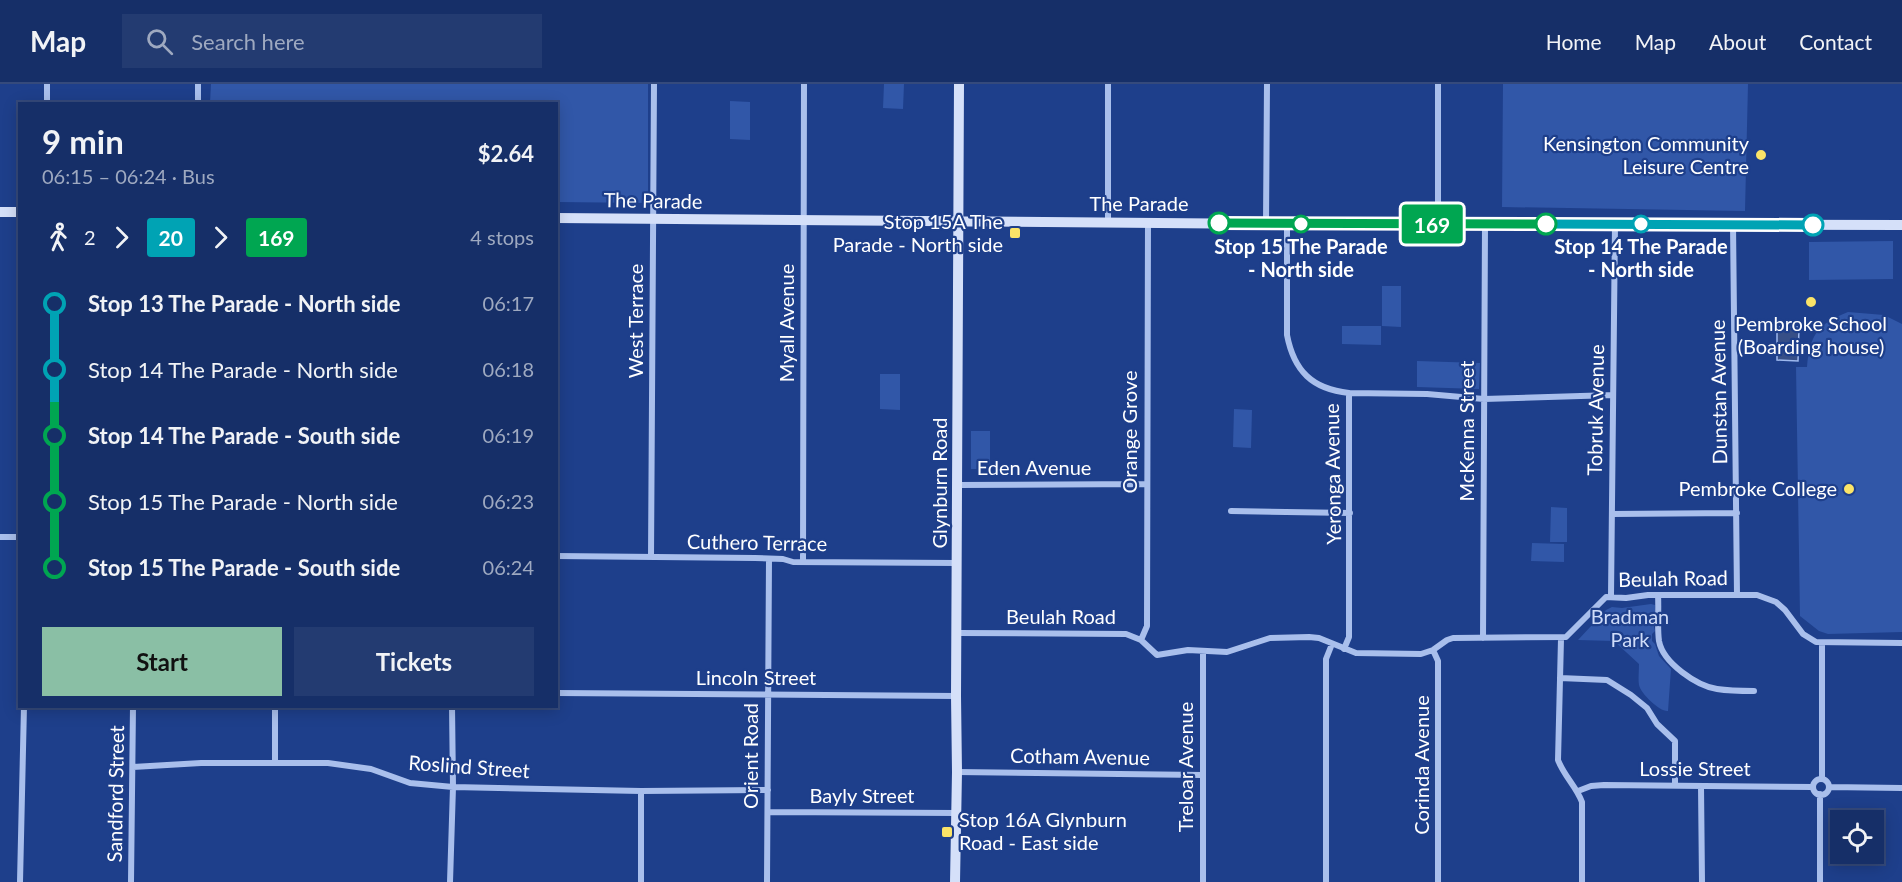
<!DOCTYPE html>
<html lang="en">
<head>
<meta charset="utf-8">
<style>
	body { margin:0; font-family:Lato,sans-serif; background:#233b71; color:#f1f3f6; height:100vh; display:flex; flex-direction:column; font-size:22px; white-space:nowrap }
	* { box-sizing:border-box; margin:0 }
	p { font-size:20px; color:#9ea9c0 }
	.icon { flex:none; width:33px; height:33px; fill:none; stroke:currentColor; stroke-width:2; stroke-linecap:round; stroke-linejoin:round }
	.map { position:relative; flex:1; overflow:hidden }
	.side { position:absolute; left:18px; top:18px; width:540px; height:606px; display:flex; flex-direction:column; background:#162f68; border-radius:0px; box-shadow:0 3px 15px #0003,0 0 0 2px #354a7c }
	.side>* { flex:none }
	.badge { padding:0 12px; border-radius:4px; font-size:21px; line-height:39px }
	.buttons { position:absolute; left:1830px; top:726px; display:grid; gap:12px }
	.buttons a { display:grid; place-items:center; width:54px; height:54px; border-radius:0px; background:#162f68; box-shadow:0 3px 15px #0003,0 0 0 2px #354a7c; font-size:30px }
	.map>.badge { position:absolute; translate:-50% -50%; box-shadow:0 0 0 3px #fff }
	.legs { display:flex; align-items:center; gap:9px; height:66px; padding:0 24px; font-size:20px }
	.legs p { margin-inline-start:auto }
	.headline { display:flex; align-items:center; justify-content:space-between; height:102px; padding:0 24px }
	h1 { font-size:33px; font-weight:700; line-height:45px }
	.primary-button { display:flex; gap:12px; margin-top:auto; padding:12px 24px }
	.primary-button a { flex:1; height:69px; border-radius:0px; background:#8abfa5; color:#111; font-size:24px; font-weight:700; line-height:69px; text-align:center }
	.primary-button a+a { background:#233b71; color:#f1f3f6 }
	ul { padding:0 24px; list-style:none }
	li { display:flex; align-items:center; gap:21px; height:66px; font-size:22px }
	li i { display:grid; place-items:center; width:9px; height:100%; margin:0 8px; background:currentColor }
	li i::after { content:''; width:15px; height:15px; margin:-8px; border:4px solid; border-radius:50%; background:#162f68 }
	li p { margin-inline-start:auto }
	li:first-child i { background:linear-gradient(#0000 50%,currentColor 0) }
	li:last-child i { background:linear-gradient(currentColor 50%,#0000 0) }
	header { display:flex; align-items:center; gap:36px; box-sizing:border-box; height:84px; padding:0 30px; background:#162f68; border-bottom:2px solid #354a7c }
	header strong { font-size:28px }
	nav { display:flex; gap:33px; margin-inline-start:auto; font-size:21px }
	.search { width:420px; height:54px; background:#233b71; display:flex; align-items:center; gap:15px; box-sizing:border-box; padding:0 21px; border-radius:0px; color:#9ea9c0; font-size:22px }
	.map>svg:first-child { display:block }
	.green { fill:#3157a8 }
	.water { fill:#374f87; stroke:#9db8ee; stroke-width:1.5 }
	.lines { fill:none; stroke-linecap:round; stroke-linejoin:round }
	.street { stroke:#a9bfec; stroke-width:6 }
	.secondary { stroke:#d5e0f9; stroke-width:10 }
	.line-1-casing { stroke:#fff; stroke-width:14 }
	.line-2-casing { stroke:#fff; stroke-width:14 }
	.line-1 { stroke:#00a3b4; stroke-width:9 }
	.line-2 { stroke:#00a651; stroke-width:9 }
	.poi-dot { fill:#fbe468; stroke:#1e3f8b; stroke-width:2 }
	.stop-2-dot { fill:#fff; stroke:#00a651; stroke-width:3 }
	.stop-1-dot { fill:#fff; stroke:#00a3b4; stroke-width:3 }
	.labels { text-anchor:middle; stroke-width:4.5; stroke-linejoin:round; paint-order:stroke }
	.poi-label { font-size:20px; fill:#fff; stroke:#1e3f8b; text-anchor:end }
	.street-label { font-size:20px; fill:#fff; stroke:#1e3f8b }
	.stop-label { font-size:20px; font-weight:bold; fill:#fff; stroke:#1e3f8b }
	.park-label { font-size:20px; fill:#cfdcf9; stroke:#1e3f8b }
</style>
</head>
<body>
<header>
<strong>Map</strong>
<div class="search"><svg class="icon" aria-label="search" viewBox="0 0 24 24"><circle cx="10" cy="10" r="6"/><path d="M15 15l6 6"/></svg>Search here</div>
<nav><a>Home</a><a>Map</a><a>About</a><a>Contact</a></nav>
</header>
<div class="map">
<svg width="1902" height="798" viewBox="0 0 1902 798">
	<rect width="100%" height="100%" fill="#1e3f8b"/>
	<!-- green -->
	<path class="green" d="M211,0H648V119L557,118L556,20L210,19Z
		M884,0H904L903,25L883,24Z
		M1503,0H1748L1745,127L1502,123Z
		M730,17L750,18V56L730,55Z
		M1893,157V195L1809,196V158Z
		M1382,202H1401V243L1382,242Z
		M1848,228L1884,231L1902,240V548L1828,550L1819,547L1800,532L1796,283H1807C1810,250 1818,240 1848,228Z
		M1342,242H1381V261L1342,260Z
		M1417,277L1480,279L1479,305L1417,303Z
		M880,290H900V326L880,325Z
		M1234,325L1252,326L1251,364L1233,363Z
		M971,347H990V385H971Z
		M1551,423L1567,424V458H1550Z
		M1532,459L1564,460V478L1531,477Z
		M1651,520L1655,521V531L1652,535L1655,547L1652,550V557L1655,560L1659,572L1671,585L1668,627C1660,628 1641,610 1639,601C1638,595 1639,587 1639,580L1614,557L1578,556L1606,526L1612,523L1622,524Z"/>
	<!-- water -->
	<path class="water" d="M1777,243H1799L1798,277L1777,276Z"/>
	<g class="lines">
		<!-- street -->
		<path class="street" d="M198,0V20
			M1108,0V138
			M47,20V0
			M1266,139L1267,0
			M1287,140V251C1294,287 1312,305 1349,309V553L1344,565
			M1438,140V0
			M1733,140L1737,511
			M1349,309L1427,310L1484,315L1613,311
			M957,401L1146,400
			M1231,427L1350,429
			M1612,430L1737,429
			M0,453H20
			M556,472L755,474L783,475L793,478L957,479
			M651,473L654,0
			M803,478L804,0
			M1658,511C1659,526 1657,542 1659,557C1663,579 1697,602 1717,605C1730,607 1742,607 1754,607
			M1611,512L1615,141
			M957,549L1126,550L1141,556L1157,571L1188,566L1227,568L1270,554L1309,553L1319,554L1356,569L1421,570L1433,566L1447,556L1453,554L1566,553L1606,513L1626,514L1648,511H1757L1776,518L1785,526L1803,550L1816,558L1902,559
			M1483,554L1485,140
			M1561,555L1558,676C1564,692 1576,702 1582,718V798
			M1141,556L1147,542L1148,138
			M1822,559V695
			M1433,566L1438,577V798
			M1560,594L1607,596L1631,611L1647,624L1657,640L1675,657V701
			M556,609L956,612
			M275,622V678
			M133,683L201,679H328L371,685L410,699L453,703L641,707L768,706
			M957,688L1202,691
			M1813 703a8 8 0 1 1 16 0a8 8 0 1 1-16 0Z
			M1701,702L1702,798
			M1829,703L1902,704
			M1578,707L1591,702L1604,701L1813,703
			M1820,710V798
			M768,728L957,729
			M20,798L24,622
			M131,798L133,622
			M450,798L453,703L452,622
			M641,798V707
			M767,798L769,475
			M1203,798V568
			M1326,798V575L1332,560"/>
		<!-- secondary -->
		<path class="secondary" d="M0,128H20
			M556,134L1287,140L1902,141
			M955,798L957,688L956,612L959,0"/>
	</g>
	<g class="lines">
		<!-- line-1 casing -->
		<g class="line-1-casing">
			<path id="line-1" d="M1546,140L1813,141"/>
		</g>
		<!-- line-2 casing -->
		<g class="line-2-casing">
			<path id="line-2" d="M1219,139L1546,140"/>
		</g>
		<!-- line-1 -->
		<use href="#line-1" class="line-1"/>
		<!-- line-2 -->
		<use href="#line-2" class="line-2"/>
	</g>
	<!-- markers -->
	<g class="poi-dot">
		<circle cx="1761" cy="71" r="6"/>
		<rect x="1009" y="143" width="12" height="12" rx="3"/>
		<circle cx="1811" cy="218" r="6"/>
		<circle cx="1849" cy="405" r="6"/>
		<rect x="941" y="742" width="12" height="12" rx="3"/>
	</g>
	<g class="stop-2-dot">
		<circle cx="1219" cy="139" r="10"/>
		<circle cx="1301" cy="140" r="8"/>
		<circle cx="1546" cy="140" r="10"/>
	</g>
	<g class="stop-1-dot">
		<circle cx="1641" cy="140" r="8"/>
		<circle cx="1813" cy="141" r="10"/>
	</g>
	<g class="labels">
		<!-- poi labels -->
		<g class="poi-label">
			<text x="1749" y="67">Kensington Community<tspan x="1749" dy="23">Leisure Centre</tspan></text>
			<text x="1003" y="145">Stop 15A The<tspan x="1003" dy="23">Parade - North side</tspan></text>
			<text x="1811" y="247" text-anchor="middle">Pembroke School<tspan x="1811" dy="23">(Boarding house)</tspan></text>
			<text x="1837" y="412">Pembroke College</text>
			<text x="959" y="743" text-anchor="start">Stop 16A Glynburn<tspan x="959" dy="23">Road - East side</tspan></text>
		</g>
		<!-- street labels -->
		<g class="street-label">
			<text transform="translate(653 117) rotate(1)" y="7">The Parade</text>
			<text x="1139" y="127">The Parade</text>
			<text transform="translate(636 237) rotate(-90)" y="7">West Terrace</text>
			<text transform="translate(787 239) rotate(-90)" y="7">Myall Avenue</text>
			<text transform="translate(1719 308) rotate(-91)" y="7">Dunstan Avenue</text>
			<text transform="translate(1596 326) rotate(-89)" y="7">Tobruk Avenue</text>
			<text transform="translate(1467 347) rotate(-90)" y="7">McKenna Street</text>
			<text transform="translate(1130 348) rotate(-90)" y="7">Orange Grove</text>
			<text x="1034" y="391">Eden Avenue</text>
			<text transform="translate(1333 390) rotate(-91)" y="7">Yeronga Avenue</text>
			<text transform="translate(940 399) rotate(-90)" y="7">Glynburn Road</text>
			<text transform="translate(757 459) rotate(1)" y="7">Cuthero Terrace</text>
			<text transform="translate(1673 495) rotate(-1)" y="7">Beulah Road</text>
			<text x="1061" y="540">Beulah Road</text>
			<text x="756" y="601">Lincoln Street</text>
			<text transform="translate(751 672) rotate(-90)" y="7">Orient Road</text>
			<text transform="translate(1080 673) rotate(1)" y="7">Cotham Avenue</text>
			<text transform="translate(1422 681) rotate(-90)" y="7">Corinda Avenue</text>
			<text transform="translate(469 683) rotate(4)" y="7">Roslind Street</text>
			<text transform="translate(1186 683) rotate(-90)" y="7">Treloar Avenue</text>
			<text x="1695" y="692">Lossie Street</text>
			<text transform="translate(116 710) rotate(-89)" y="7">Sandford Street</text>
			<text x="862" y="719">Bayly Street</text>
		</g>
		<!-- stop labels -->
		<g class="stop-label">
			<text x="1301" y="170">Stop 15 The Parade<tspan x="1301" dy="23">- North side</tspan></text>
			<text x="1641" y="170">Stop 14 The Parade<tspan x="1641" dy="23">- North side</tspan></text>
		</g>
		<!-- park labels -->
		<g class="park-label">
			<text x="1630" y="540">Bradman<tspan x="1630" dy="23">Park</tspan></text>
		</g>
	</g>
</svg>
<div class="buttons">
<a><svg class="icon" aria-label="locate" viewBox="0 0 24 24"><circle cx="12" cy="12" r="6"/><path d="M12 2v4M12 18v4M2 12h4M18 12h4"/></svg></a>
</div>
<b class="badge" style="left:1432px;top:140px;background:#00a651;color:#fff">169</b>
<section class="side">
<div class="headline"><div><h1>9 min</h1><p>06:15 – 06:24 · Bus</p></div><b>$2.64</b></div>
<div class="legs"><svg class="icon" aria-label="walk" viewBox="0 0 24 24"><circle cx="13" cy="4" r="2"/><path d="M13 8l-2 6 4 7M11 14l-3 7M7 12l3-4h3l4 4"/></svg>2<svg class="icon" aria-label="forward" viewBox="0 0 24 24"><path d="M9 5l7 7-7 7"/></svg><b class="badge" style="background:#00a3b4;color:#fff">20</b><svg class="icon" aria-label="forward" viewBox="0 0 24 24"><path d="M9 5l7 7-7 7"/></svg><b class="badge" style="background:#00a651;color:#fff">169</b><p>4 stops</p></div>
<ul>
<li><i style="color:#00a3b4"></i><b>Stop 13 The Parade - North side</b><p>06:17</p></li>
<li><i style="color:#00a3b4"></i><span>Stop 14 The Parade - North side</span><p>06:18</p></li>
<li><i style="color:#00a651"></i><b>Stop 14 The Parade - South side</b><p>06:19</p></li>
<li><i style="color:#00a651"></i><span>Stop 15 The Parade - North side</span><p>06:23</p></li>
<li><i style="color:#00a651"></i><b>Stop 15 The Parade - South side</b><p>06:24</p></li>
</ul>
<div class="primary-button"><a>Start</a><a>Tickets</a></div>
</section>
</div>
</body>
</html>
